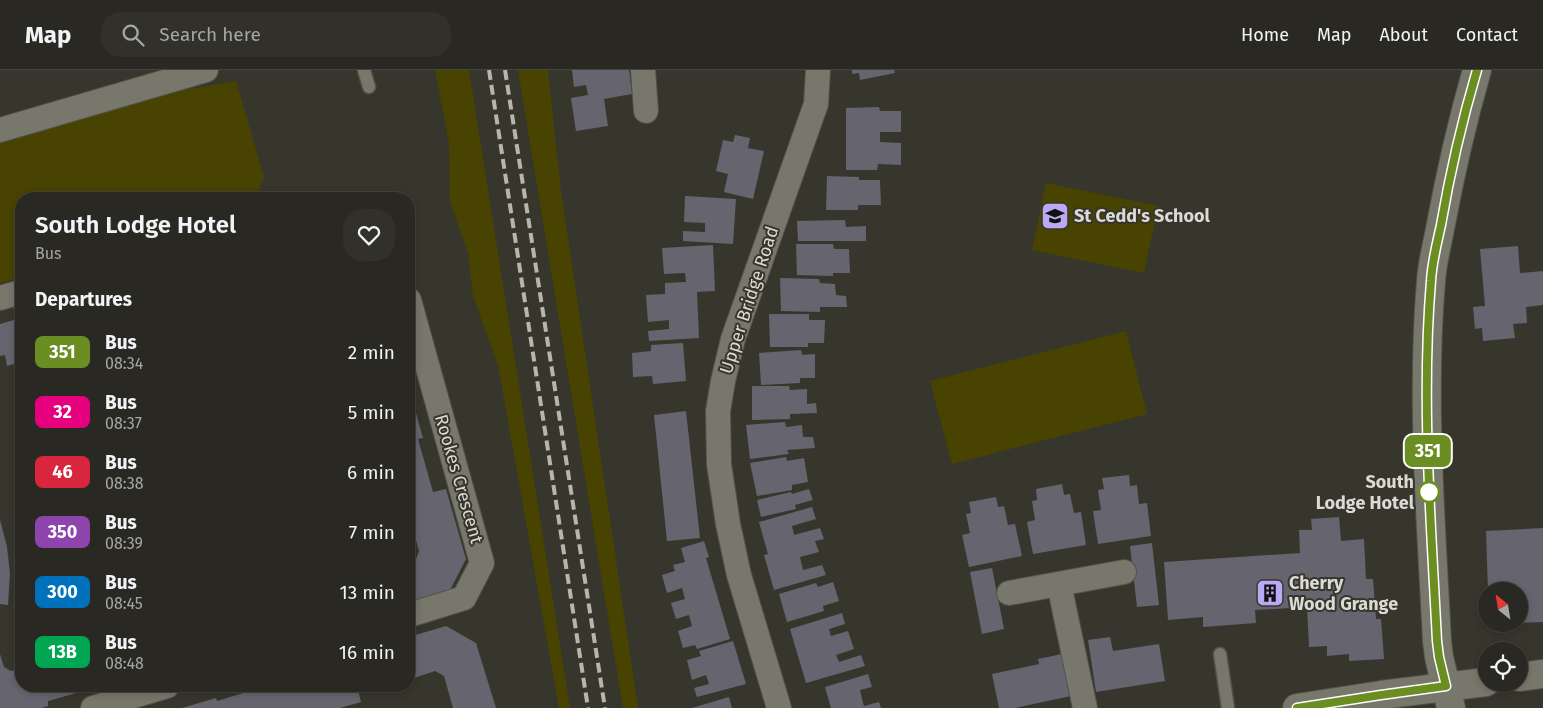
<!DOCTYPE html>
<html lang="en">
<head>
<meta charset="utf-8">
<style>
	body { margin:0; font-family:"Fira Sans",sans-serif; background:#31302a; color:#f1f3f6; height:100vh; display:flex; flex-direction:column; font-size:19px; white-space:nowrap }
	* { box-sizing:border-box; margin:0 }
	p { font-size:16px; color:#a5a6a5 }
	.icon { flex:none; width:28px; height:28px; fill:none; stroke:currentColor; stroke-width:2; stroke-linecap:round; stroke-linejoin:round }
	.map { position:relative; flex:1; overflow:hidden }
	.details { position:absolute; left:15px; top:122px; width:400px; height:500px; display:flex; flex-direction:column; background:#292822; border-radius:20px; box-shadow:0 2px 8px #0003,0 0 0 1px #454440 }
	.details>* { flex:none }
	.badge { padding:0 10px; border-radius:8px; font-size:18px; line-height:32px }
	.needle { width:32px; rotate:330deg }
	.fabs { position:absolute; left:1478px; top:512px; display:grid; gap:10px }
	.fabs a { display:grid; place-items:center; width:50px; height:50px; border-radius:50%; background:#292822; box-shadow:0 2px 8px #0003,0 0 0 1px #454440; font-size:25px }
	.map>.badge { position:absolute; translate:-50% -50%; box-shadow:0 0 0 2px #fff }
	h2 { padding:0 20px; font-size:19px; line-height:45px }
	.round { display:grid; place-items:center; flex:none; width:52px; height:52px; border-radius:20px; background:#31302a }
	.headline { display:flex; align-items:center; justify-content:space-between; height:85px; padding:0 20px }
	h1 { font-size:24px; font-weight:600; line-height:38px }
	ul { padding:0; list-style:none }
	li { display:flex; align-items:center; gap:15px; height:60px; padding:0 20px }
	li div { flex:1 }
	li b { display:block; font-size:19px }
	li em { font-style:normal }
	li .badge { min-width:55px; font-weight:700; text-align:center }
	header { display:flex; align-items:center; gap:30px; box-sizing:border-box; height:70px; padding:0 25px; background:#292822; border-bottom:1px solid #454440 }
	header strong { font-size:24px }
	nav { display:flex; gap:28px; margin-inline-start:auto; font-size:18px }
	.search { width:350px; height:45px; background:#31302a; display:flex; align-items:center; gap:12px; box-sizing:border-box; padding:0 18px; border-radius:20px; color:#a5a6a5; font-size:19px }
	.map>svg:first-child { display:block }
	.green { fill:#494301 }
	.building { fill:#66646e }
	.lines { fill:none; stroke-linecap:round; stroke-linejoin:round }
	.service-casing { stroke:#53524a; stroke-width:15 }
	.minor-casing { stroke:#53524a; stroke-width:26 }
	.tertiary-casing { stroke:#53524a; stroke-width:30 }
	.secondary-casing { stroke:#53524a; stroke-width:30 }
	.service { stroke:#78776c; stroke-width:12 }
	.minor { stroke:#78776c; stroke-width:24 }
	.tertiary { stroke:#78776c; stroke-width:28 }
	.secondary { stroke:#78776c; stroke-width:28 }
	.rail { stroke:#b6b5af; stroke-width:4; stroke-dasharray:10 5; stroke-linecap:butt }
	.line-casing { stroke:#fff; stroke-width:11 }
	.line { stroke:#6b8e23; stroke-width:8 }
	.stop-dot { fill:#fff; stroke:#6b8e23; stroke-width:2.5 }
	.labels { text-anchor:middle; stroke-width:4; stroke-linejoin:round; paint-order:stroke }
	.poi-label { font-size:18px; font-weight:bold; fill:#dbdad4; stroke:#37362d; text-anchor:start }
	.street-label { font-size:18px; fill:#dbdad4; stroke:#37362d }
	.stop-label { font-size:18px; font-weight:bold; fill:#dbdad4; stroke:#37362d; text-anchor:end }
</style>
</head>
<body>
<header>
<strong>Map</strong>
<div class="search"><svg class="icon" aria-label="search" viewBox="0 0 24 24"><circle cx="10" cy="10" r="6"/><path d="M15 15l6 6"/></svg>Search here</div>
<nav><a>Home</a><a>Map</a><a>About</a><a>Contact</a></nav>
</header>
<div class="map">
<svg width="1543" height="638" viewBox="0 0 1543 638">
	<rect width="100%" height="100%" fill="#37362d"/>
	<!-- green -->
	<path class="green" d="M435,0H469L570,638H559L498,295L473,226L468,183L450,132L449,73Z
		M518,0H548L561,121L638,638H623Z
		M236,11L264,107L255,129H21V207L0,213V72L183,20Z
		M1046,113L1158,136L1144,203L1032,180Z
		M1126,261L1147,344L952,394L930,311Z"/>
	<!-- building -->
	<path class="building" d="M572,0H629L632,24L604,29L608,56L576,61L571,28L588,25L586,15L574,17Z
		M852,0H894L895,3L860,10L859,3L852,4Z
		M879,37L880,41H901V62H880V72L901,73V95L878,94L877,100H846V38Z
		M735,65L750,68L748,78L764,81L753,129L724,122L728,104L716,101L723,70L733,72Z
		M827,106L859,107V110H880L881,135H858V140H826Z
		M685,126L736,129L733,174L683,171V161L705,162V153L684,152Z
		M845,150L846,157L866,156V171H798L797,151Z
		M796,174H833L834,179H849L850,203H833V206L797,205Z
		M713,175L715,221L697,222L699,268L649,271L648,261L669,259V250L648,252L646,225L665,224V213L686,212L685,203L664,204L662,178Z
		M1518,176L1520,203L1543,201V235L1526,237L1527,253L1513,254L1515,268L1483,271L1482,258L1475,259L1473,237L1485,236L1480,179Z
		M780,208L819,209L820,213L835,214L836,225L846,226L847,237H820V242L781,241Z
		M769,244H809V250H825L824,273H808V277H770Z
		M21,248V292L7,296L5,285L0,286V254Z
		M683,273L686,311L653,314L652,306L633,307L632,283L651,281V275Z
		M801,280L802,285L815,284V308H800V313L761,315L759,283Z
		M752,316H789L790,320L807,319V334L816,333L817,343L790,344V349L752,350Z
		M409,318L423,368L418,369L433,422L446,419L466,489L449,522L409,533V491L416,489L419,481L409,445Z
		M686,341L700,468L667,471L654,345Z
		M785,352L786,357L802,355L803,367H813L815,378L787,380L789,384L750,389L746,355Z
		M786,387L787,391L804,388L808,412L792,415V420L757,426L750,393Z
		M1129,405L1130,416L1137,415L1139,434L1147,433L1151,466L1098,474L1093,441L1101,440L1098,420L1104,419L1102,408Z
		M1062,414L1064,425L1070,424L1074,443L1081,442L1086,475L1033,484L1027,452L1035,450L1032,431L1037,430L1036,419Z
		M809,419L813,430L795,435L796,439L761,447L757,430L791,422L792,424Z
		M996,427L998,437L1004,436L1008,455L1015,454L1022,486L969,497L962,465L970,463L966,444L971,443L969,432Z
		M812,437L816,449L792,456L794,465L820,458L824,469L815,471L819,482L800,487L803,500L822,495L826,505L774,520L764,485L768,484L759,452Z
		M1339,447L1341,471L1364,469L1366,509H1373L1376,549H1381L1384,589L1349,591V584L1327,586V576L1309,577L1307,537L1255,540L1256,553L1203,557V547L1168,550L1164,492L1300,483L1299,460H1312L1311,449Z
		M0,450L7,477L10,504L8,535L0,534Z
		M1543,458V552L1519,553V521H1488L1486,461Z
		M704,471L709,487L706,488L730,569L697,579L695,575L683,578L678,561L692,556L689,545L676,549L671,533L685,529L682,518L667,523L662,505L675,501L673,495L685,492L681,478Z
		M1152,473L1159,535L1137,537L1130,476Z
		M992,498L1004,559L982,564L970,502Z
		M833,512L839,531L823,536L824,541L787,552L779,524L816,513L818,517Z
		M842,543L845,554L829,559L831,566L848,561L854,579L836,585L839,592L861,585L865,596L806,613L790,559Z
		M446,556L476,573L496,638H453L444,606L435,601L414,608L412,600L409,601V567Z
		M1110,567L1113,581L1159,574L1165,611L1096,622L1088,570Z
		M733,571L746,614L697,627L694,618L709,614L706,605L692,610L687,590L701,586L699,581Z
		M0,584L4,597L11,601L21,599V616H86L87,620L48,631V636L41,638H0Z
		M1062,584L1071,626L1015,638H999L992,604L1039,594L1038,589Z
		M868,604L872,617L860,620L863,633L864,636L879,632L881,638H831L825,617Z
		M267,616H357L361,632L340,638H182L216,628L217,631Z
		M729,627L732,638H692Z"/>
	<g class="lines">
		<!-- service casing -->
		<g class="service-casing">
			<path id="service" d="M364,0L369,17
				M1220,584L1228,638"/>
		</g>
		<!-- minor casing -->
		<g class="minor-casing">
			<path id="minor" d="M643,0L646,41
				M0,60L206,0
				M0,228L21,222
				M409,230L482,493L464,528L409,545
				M1059,514L1085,638
				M1009,523L1124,502
				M93,638L167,616
				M779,638L739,505L728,454L719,394L718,341L723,311L733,269L816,34L818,0"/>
		</g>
		<!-- tertiary casing -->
		<g class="tertiary-casing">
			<path id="tertiary" d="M1519,607L1543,604
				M1297,638L1381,625L1486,612"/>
		</g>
		<!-- secondary casing -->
		<g class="secondary-casing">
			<path id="secondary" d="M1451,638L1439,587L1437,571C1431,451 1421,330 1431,211C1432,193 1437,176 1440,159C1450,105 1462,52 1477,0"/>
		</g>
		<!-- service -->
		<use href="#service" class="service"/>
		<!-- minor -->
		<use href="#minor" class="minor"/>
		<!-- tertiary -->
		<use href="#tertiary" class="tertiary"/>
		<!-- secondary -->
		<use href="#secondary" class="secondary"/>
		<!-- rail -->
		<path class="rail" d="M489,0L588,638
			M505,0L605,638"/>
	</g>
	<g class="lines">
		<!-- line casing -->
		<g class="line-casing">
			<path id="line" d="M1297,638L1381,625L1446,616L1439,587L1437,571C1431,451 1421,331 1431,211C1432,192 1437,173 1441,155C1450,103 1462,51 1477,0"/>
		</g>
		<!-- line -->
		<use href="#line" class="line"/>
	</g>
	<!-- icons -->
	<defs>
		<g id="school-square" transform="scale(1.4375)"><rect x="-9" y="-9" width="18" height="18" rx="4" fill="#baaaf6" stroke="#37362d"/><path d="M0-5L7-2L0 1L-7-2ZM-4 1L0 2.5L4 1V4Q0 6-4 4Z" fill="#111"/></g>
		<g id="building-square" transform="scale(1.4375)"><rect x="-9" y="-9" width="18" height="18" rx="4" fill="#baaaf6" stroke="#37362d"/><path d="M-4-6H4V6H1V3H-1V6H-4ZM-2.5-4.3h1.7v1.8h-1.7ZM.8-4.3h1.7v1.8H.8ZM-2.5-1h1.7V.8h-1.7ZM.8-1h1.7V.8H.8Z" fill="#111"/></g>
	</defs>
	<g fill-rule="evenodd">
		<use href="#school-square" x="1055" y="146"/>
		<use href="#building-square" x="1270" y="523"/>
	</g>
	<!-- markers -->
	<circle class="stop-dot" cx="1429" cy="422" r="10"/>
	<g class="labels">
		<!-- poi labels -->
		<g class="poi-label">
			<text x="1074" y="152">St Cedd's School</text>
			<text x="1289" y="519">Cherry<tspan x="1289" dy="21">Wood Grange</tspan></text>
		</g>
		<!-- street labels -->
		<g class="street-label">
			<text transform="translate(749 230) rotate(-72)" y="6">Upper Bridge Road</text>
			<text transform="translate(459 409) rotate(74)" y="6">Rookes Crescent</text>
		</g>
		<!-- stop labels -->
		<g class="stop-label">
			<text x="1414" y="418">South<tspan x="1414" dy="21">Lodge Hotel</tspan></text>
		</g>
	</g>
</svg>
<div class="fabs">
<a><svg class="needle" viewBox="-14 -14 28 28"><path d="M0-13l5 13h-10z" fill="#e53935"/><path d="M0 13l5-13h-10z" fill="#a5a6a5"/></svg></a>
<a><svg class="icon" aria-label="locate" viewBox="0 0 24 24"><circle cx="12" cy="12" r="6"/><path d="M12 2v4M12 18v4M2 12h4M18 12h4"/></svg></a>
</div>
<b class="badge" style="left:1428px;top:381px;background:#6b8e23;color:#fff">351</b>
<section class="details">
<div class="headline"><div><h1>South Lodge Hotel</h1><p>Bus</p></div><a class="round"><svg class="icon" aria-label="heart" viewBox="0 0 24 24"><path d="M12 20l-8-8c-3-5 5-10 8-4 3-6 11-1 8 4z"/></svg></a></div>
<h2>Departures</h2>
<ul>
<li><span class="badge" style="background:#6b8e23;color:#fff">351</span><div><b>Bus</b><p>08:34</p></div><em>2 min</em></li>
<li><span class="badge" style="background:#e6007e;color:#fff">32</span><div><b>Bus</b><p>08:37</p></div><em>5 min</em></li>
<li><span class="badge" style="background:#d7263d;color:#fff">46</span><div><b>Bus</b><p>08:38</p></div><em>6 min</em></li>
<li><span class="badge" style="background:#8e44ad;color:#fff">350</span><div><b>Bus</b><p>08:39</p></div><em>7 min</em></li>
<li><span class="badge" style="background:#0072bc;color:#fff">300</span><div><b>Bus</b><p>08:45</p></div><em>13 min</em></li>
<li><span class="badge" style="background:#00a651;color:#fff">13B</span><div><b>Bus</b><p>08:48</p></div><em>16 min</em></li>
</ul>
</section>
</div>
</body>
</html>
